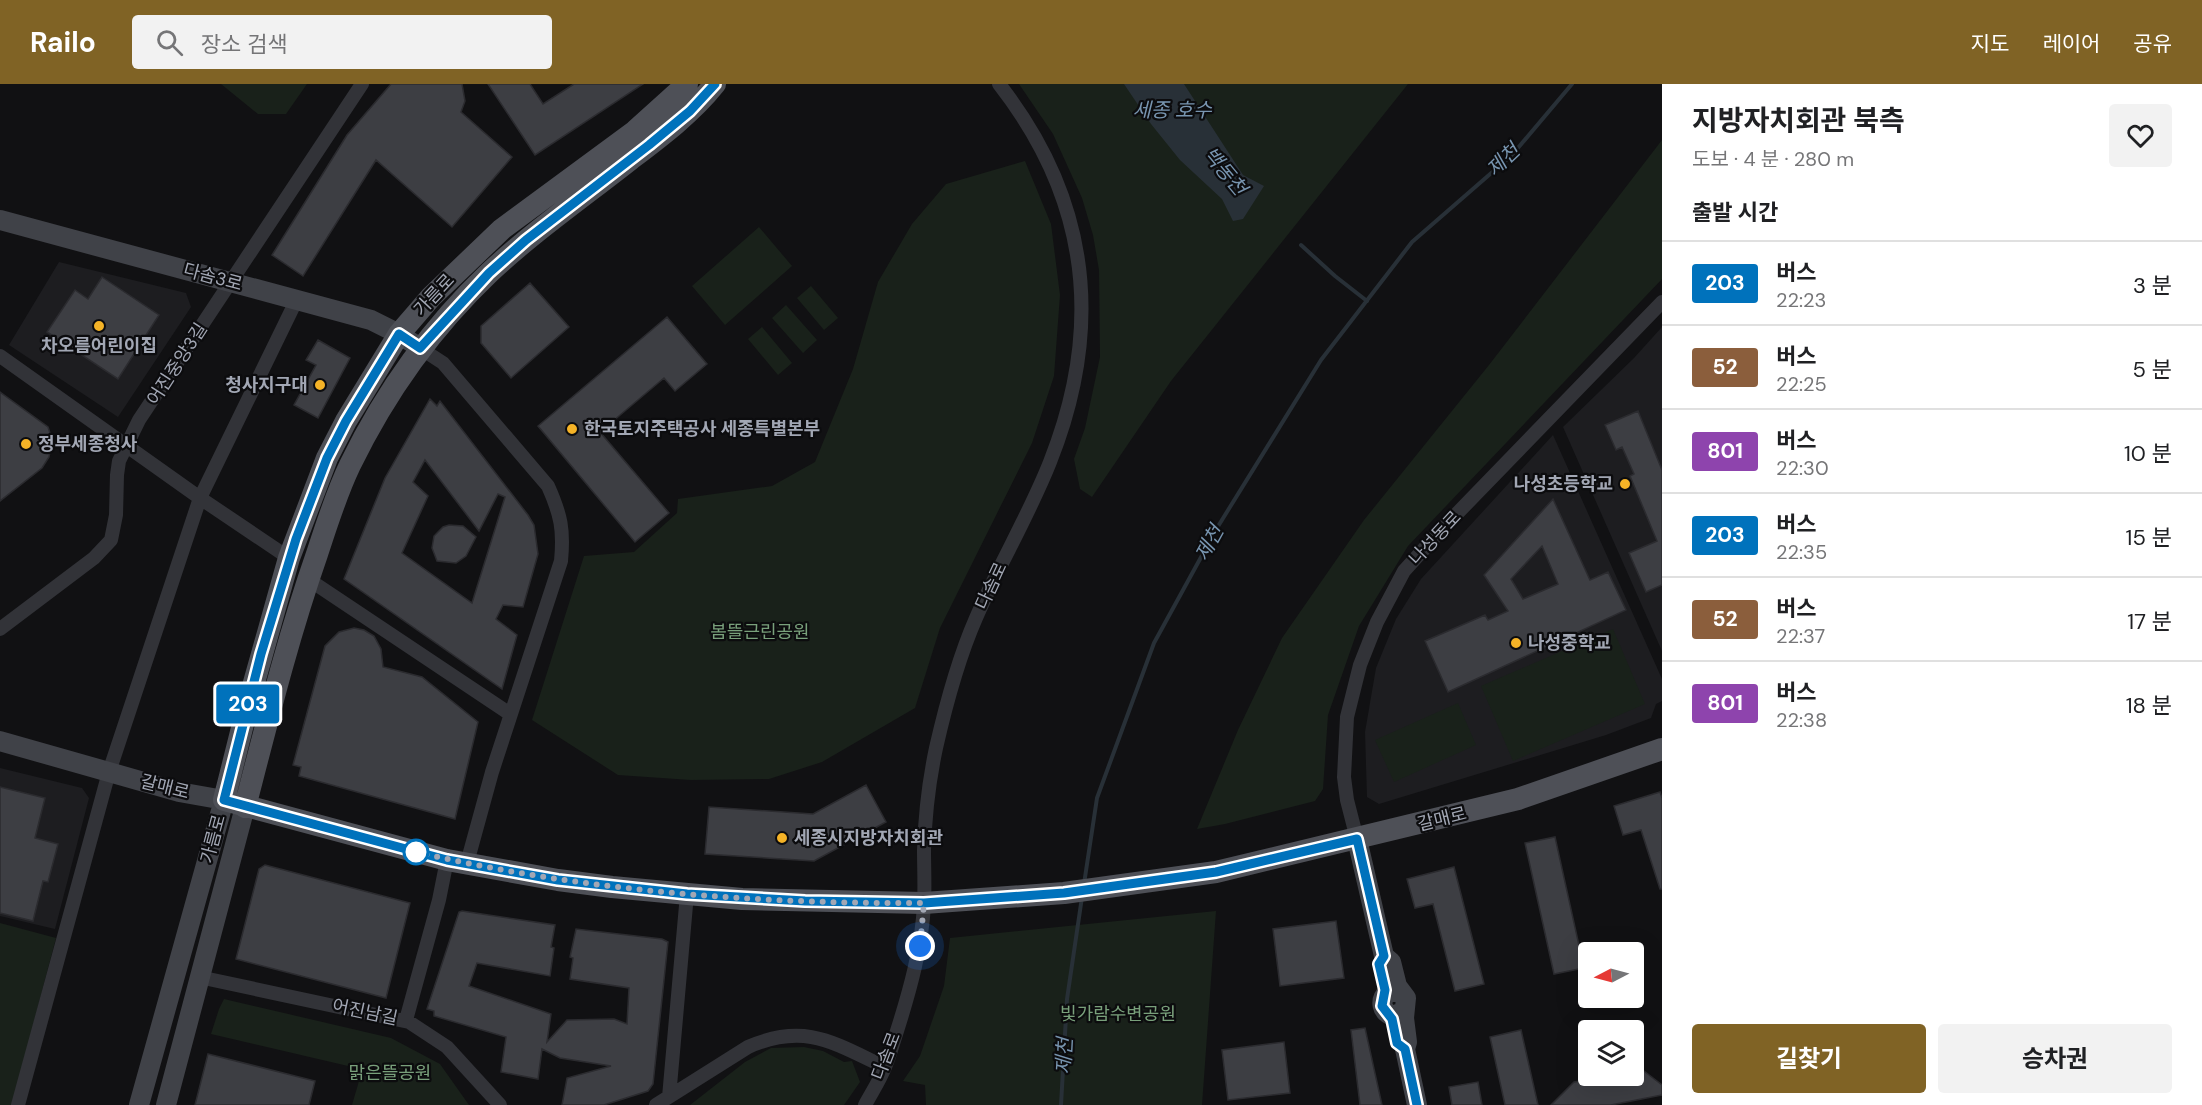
<!DOCTYPE html>
<html lang="ko">
<head>
<meta charset="utf-8">
<style>
	body { margin:0; font-family:"DM Sans","Noto Sans KR",sans-serif; background:#f2f2f2; color:#202124; height:100vh; display:flex; flex-direction:column; font-size:22px; white-space:nowrap }
	* { box-sizing:border-box; margin:0 }
	p { font-size:20px; color:#757577 }
	.icon { flex:none; width:33px; height:33px; fill:none; stroke:currentColor; stroke-width:2; stroke-linecap:round; stroke-linejoin:round }
	.map { position:relative; flex:1; overflow:hidden }
	.side { display:flex; flex-direction:column; background:#fff; width:540px }
	.side>* { flex:none }
	.badge { padding:0 12px; border-radius:4px; font-size:21px; line-height:39px }
	.needle { width:39px; rotate:264deg }
	.buttons { position:absolute; left:1578px; top:858px; display:grid; gap:12px }
	.buttons a { display:grid; place-items:center; width:66px; height:66px; border-radius:6px; background:#fff; box-shadow:0 6px 24px #0002; font-size:30px }
	.you { position:absolute; width:30px; height:30px; margin:-15px; border:4px solid #fff; border-radius:50%; background:#1a73e8; box-shadow:0 0 0 9px #1a73e833 }
	.map>.badge { position:absolute; translate:-50% -50%; box-shadow:0 0 0 3px #fff }
	h2 { padding:0 30px; font-size:22px; line-height:54px }
	.round { display:grid; place-items:center; flex:none; width:63px; height:63px; border-radius:6px; background:#f2f2f2 }
	.summary { display:flex; align-items:center; justify-content:space-between; height:102px; padding:0 30px }
	h1 { font-size:28px; font-weight:700; line-height:45px }
	.cta { display:flex; gap:12px; margin-top:auto; padding:12px 30px }
	.cta a { flex:1; height:69px; border-radius:6px; background:#806325; color:#fff; font-size:24px; font-weight:700; line-height:69px; text-align:center }
	.cta a+a { background:#f2f2f2; color:#202124 }
	ul { padding:0; list-style:none }
	li { display:flex; align-items:center; gap:18px; height:84px; padding:0 30px; border-top:2px solid #e0e0e0 }
	li div { flex:1 }
	li b { display:block; font-size:22px }
	li em { font-style:normal }
	li .badge { min-width:66px; font-weight:700; text-align:center }
	header { display:flex; align-items:center; gap:36px; box-sizing:border-box; height:84px; padding:0 30px; background:#806325; color:#fff }
	header strong { font-size:28px }
	nav { display:flex; gap:33px; margin-inline-start:auto; font-size:21px }
	.search { width:420px; height:54px; background:#f2f2f2; display:flex; align-items:center; gap:15px; box-sizing:border-box; padding:0 21px; border-radius:6px; color:#757577; font-size:22px }
	main { display:flex; flex:1; min-height:0 }
	.map>svg:first-child { display:block }
	.built { fill:#1d1d20 }
	.green { fill:#19211a }
	.water { fill:#283037 }
	.lines { fill:none; stroke-linecap:round; stroke-linejoin:round }
	.stream { stroke:#283037; stroke-width:4 }
	.building { fill:#3d3e43; stroke:#2b2b2f; stroke-width:1.5; fill-rule:evenodd }
	.street { stroke:#323338; stroke-width:14 }
	.secondary { stroke:#404248; stroke-width:20 }
	.primary { stroke:#4e5057; stroke-width:22 }
	.line-casing { stroke:#fff; stroke-width:14 }
	.line { stroke:#0072bc; stroke-width:9 }
	.walk { stroke:#a2a7b4; stroke-width:6; stroke-dasharray:0 10.8 }
	.poi-dot { fill:#f5b327; stroke:#0c0c0e; stroke-width:2 }
	.stop-dot { fill:#fff; stroke:#0072bc; stroke-width:3 }
	.labels { text-anchor:middle; stroke-width:4.5; stroke-linejoin:round; paint-order:stroke }
	.street-label { font-size:18px; fill:#a2a7b4; stroke:#0c0c0e }
	.poi-label { font-size:18px; font-weight:bold; fill:#a2a7b4; stroke:#0c0c0e; text-anchor:start }
	.park-label { font-size:18px; fill:#79a07b; stroke:#0c0c0e }
	.water-label { font-size:20px; font-style:italic; fill:#7895b0; stroke:#0c0c0e }
</style>
</head>
<body>
<header>
<strong>Railo</strong>
<div class="search"><svg class="icon" aria-label="search" viewBox="0 0 24 24"><circle cx="10" cy="10" r="6"/><path d="M15 15l6 6"/></svg>장소 검색</div>
<nav><a>지도</a><a>레이어</a><a>공유</a></nav>
</header>
<main>
<div class="map">
<svg width="1662" height="1021" viewBox="0 0 1662 1021">
	<rect width="100%" height="100%" fill="#111113"/>
	<!-- built -->
	<path class="built" d="M59,178L186,209L191,223L118,333L9,261Z
		M1662,243V567L1563,343L1634,274Z
		M1553,351L1662,595V617L1656,620L1651,634L1606,651L1379,720L1367,713L1365,648L1376,584L1396,535L1421,495Z
		M0,684L82,704L89,714L55,845L0,832Z"/>
	<!-- green -->
	<path class="green" d="M221,0H307L286,30H258Z
		M1019,0H1408L1171,297L1092,413L1080,405L1074,375L1085,344L1100,273L1099,186L1093,151L1082,114L1053,50Z
		M1662,56V195L1408,462L1359,542L1328,631L1323,705L1315,717L1225,740L1197,745L1238,646L1282,554L1364,436L1489,281Z
		M1025,77L1051,140L1060,211L1054,292L1032,359L940,544L915,624L822,678L769,695L691,696L618,691L532,636L584,472L634,468L677,429L678,415L772,402L815,378L853,285L878,198L912,140L946,100Z
		M759,143L792,182L725,241L692,202Z
		M811,202L838,234L824,246L797,214Z
		M786,221L817,256L803,269L772,234Z
		M762,243L792,279L778,291L748,255Z
		M1613,545L1645,620L1513,677L1481,602Z
		M1458,619L1476,661L1394,698L1375,656Z
		M1216,827L1202,1021H926L925,1001L903,997L920,972L944,902L950,854Z
		M0,839L56,854L12,1021H0Z
		M224,915L391,954L440,980L469,1021H352L359,997L348,982L211,950L219,925Z
		M804,963L823,967L844,978L852,977L860,998L844,1021H690L745,978L771,964Z"/>
	<!-- water -->
	<path class="water" d="M1124,0H1184L1243,91L1264,102L1243,135L1233,137L1222,115L1180,76L1151,40Z"/>
	<g class="lines">
		<!-- stream -->
		<path class="stream" d="M1301,161L1335,192L1367,217
			M1084,800L1097,714L1154,559L1217,444L1321,276L1412,158L1512,71L1572,0
			M1061,1021L1067,915L1082,813"/>
	</g>
	<!-- building -->
	<path class="building" d="M391,0H462L465,17L461,28L512,73L452,143L376,76L303,192L272,171L347,51Z
		M488,0H530L543,20L574,0H643L535,71Z
		M102,193L159,231L118,295L47,248L75,206L88,215Z
		M530,199L569,243L511,294L481,259V242Z
		M667,233L707,280L675,307L664,294L600,348L669,429L635,458L538,342Z
		M318,256L350,274L318,334L294,321L316,281L306,276Z
		M0,308L48,343L52,355L49,373L42,384L0,417Z
		M430,315L437,322L440,317L528,431L534,441L538,470L523,523L503,521L496,535L517,551L502,605L344,495L385,394ZM425,376L479,447L498,410L505,413L472,519L402,469L428,412L413,398Z
		M1638,327L1662,386V501L1646,508L1629,469L1657,457L1630,392L1634,390L1622,363L1616,366L1605,341Z
		M1553,415L1590,496L1608,488L1626,526L1448,608L1425,557L1485,531L1488,536L1508,527L1484,491ZM1542,462L1558,500L1523,515L1511,495Z
		M449,441L463,442L476,453L466,472L456,479L437,477L432,464L434,452L443,443Z
		M354,544L364,546L374,552L381,565L383,583L422,593L478,638L455,735L299,692L301,683L293,681L325,562L339,548Z
		M866,701L886,738L814,777L705,770L709,723L813,730Z
		M0,703L45,714L35,754L58,760L48,798L43,797L33,837L0,829Z
		M1660,708L1662,714V805H1660L1641,746L1623,751L1614,722Z
		M1555,753L1584,884L1554,890L1525,759Z
		M265,781L410,819L386,914L236,875L259,785Z
		M1454,783L1484,900L1455,907L1433,820L1415,824L1407,795Z
		M462,827L555,841L551,863L554,864L550,892L477,879L469,902L551,930L547,958L567,936L614,935L627,940L629,904L570,895L573,874L570,873L576,845L662,855L668,858L653,1000L648,1007L604,1021H562L567,994L611,982L560,974L542,965L538,995L501,988L506,953L434,932V927L427,925L459,828Z
		M1336,837L1344,894L1280,902L1273,845Z
		M1365,944L1382,1021H1360L1351,946Z
		M1521,946L1538,1021H1505L1490,953Z
		M1284,958L1290,1009L1228,1016L1222,966Z
		M208,970L315,997L309,1021H195Z
		M1644,987L1662,1001V1011L1611,1021H1551L1574,998L1617,992H1634V989Z
		M1478,998L1482,1021H1452L1449,1003Z"/>
	<g class="lines">
		<!-- street -->
		<path class="street" d="M420,264L443,279L548,402C561,431 564,446 561,477L492,688L467,779
			M0,272L200,414L289,474
			M308,495L510,630
			M0,545L94,474L111,456L116,431L117,391L119,377L139,336L362,0
			M1357,755L1347,716L1344,693L1347,633L1360,581L1377,538L1404,487L1443,444L1662,218
			M199,893L409,938L447,963L500,1021
			M406,936L439,816L447,776
			M669,1013L687,810
			M18,1021L109,688L200,414L297,215
			M656,1021L748,963C805,938 834,959 885,983
			M865,1021C872,1008 880,996 885,983C890,971 893,959 897,947C910,906 922,863 924,820C925,802 924,784 924,766C925,731 929,697 936,664C946,620 958,575 976,534C999,481 1029,431 1050,378C1104,242 1089,115 999,0"/>
		<!-- secondary -->
		<path class="secondary" d="M0,136L371,236L399,250L420,264
			M0,657L179,708L224,716L139,1021
			M1357,755L1384,872L1391,878L1397,902L1406,914L1404,934L1407,958L1405,965L1417,1021
			M1400,908H1388C1379,916 1381,928 1393,932L1404,927
			M166,1021L245,723"/>
		<!-- primary -->
		<path class="primary" d="M687,0L635,47L502,145L431,213L399,250L346,337L327,374L289,474L248,620L224,716L447,776L558,796L612,803L742,815L924,819L1064,809L1216,788L1518,715L1662,665
			M245,723C267,638 288,553 317,470C327,440 336,410 350,381C385,309 431,244 490,188C534,147 584,112 631,75C660,53 692,29 715,0"/>
	</g>
	<g class="lines">
		<!-- line casing -->
		<g class="line-casing">
			<path id="line" d="M715,0L690,27L649,61L526,156L489,189L420,264L399,250L346,337L327,374L296,455L261,570L224,716L447,776L558,796L687,810L805,817L924,819L1064,809L1216,788L1357,755L1384,872L1379,880L1385,906L1382,922L1392,935L1397,959L1405,965L1417,1021"/>
		</g>
		<!-- line -->
		<use href="#line" class="line"/>
		<!-- walk -->
		<path class="walk" d="M416,768C583,807 754,820 924,819L920,862"/>
	</g>
	<!-- markers -->
	<g class="poi-dot">
		<circle cx="99" cy="242" r="6"/>
		<circle cx="320" cy="301" r="6"/>
		<circle cx="572" cy="345" r="6"/>
		<circle cx="26" cy="360" r="6"/>
		<circle cx="1625" cy="400" r="6"/>
		<circle cx="1516" cy="559" r="6"/>
		<circle cx="782" cy="754" r="6"/>
	</g>
	<circle class="stop-dot" cx="416" cy="768" r="12"/>
	<g class="labels">
		<!-- street labels -->
		<g class="street-label">
			<text transform="translate(213 193) rotate(15)" y="6">다솜3로</text>
			<text transform="translate(434 211) rotate(-47)" y="6">가름로</text>
			<text transform="translate(177 280) rotate(-57)" y="6">어진중앙3길</text>
			<text transform="translate(1435 454) rotate(-47)" y="6">나성동로</text>
			<text transform="translate(991 502) rotate(-65)" y="6">다솜로</text>
			<text transform="translate(165 703) rotate(14)" y="6">갈매로</text>
			<text transform="translate(1442 735) rotate(-14)" y="6">갈매로</text>
			<text transform="translate(213 755) rotate(-75)" y="6">가름로</text>
			<text transform="translate(365 928) rotate(12)" y="6">어진남길</text>
			<text transform="translate(886 972) rotate(-69)" y="6">다솜로</text>
		</g>
		<!-- poi labels -->
		<g class="poi-label">
			<text x="99" y="268" text-anchor="middle">차오름어린이집</text>
			<text x="308" y="307" text-anchor="end">청사지구대</text>
			<text x="584" y="351">한국토지주택공사 세종특별본부</text>
			<text x="38" y="366">정부세종청사</text>
			<text x="1613" y="406" text-anchor="end">나성초등학교</text>
			<text x="1528" y="565">나성중학교</text>
			<text x="794" y="760">세종시지방자치회관</text>
		</g>
		<!-- park labels -->
		<g class="park-label">
			<text x="760" y="554">봄뜰근린공원</text>
			<text x="1118" y="936">빛가람수변공원</text>
			<text x="390" y="995">맑은뜰공원</text>
		</g>
		<!-- water labels -->
		<g class="water-label">
			<text x="1172" y="33">세종 호수</text>
			<text transform="translate(1503 76) rotate(-44)" y="7">제천</text>
			<text transform="translate(1225 87) rotate(50)" y="7">백동천</text>
			<text transform="translate(1209 459) rotate(-61)" y="7">제천</text>
			<text transform="translate(1064 972) rotate(-87)" y="7">제천</text>
		</g>
	</g>
</svg>
<div class="buttons">
<a><svg class="needle" viewBox="-14 -14 28 28"><path d="M0-13l5 13h-10z" fill="#e53935"/><path d="M0 13l5-13h-10z" fill="#757577"/></svg></a>
<a><svg class="icon" aria-label="layers" viewBox="0 0 24 24"><path d="M12 4l9 5-9 5-9-5zM3 14l9 5 9-5"/></svg></a>
</div>
<div class="you" style="left:920px;top:862px"></div>
<b class="badge" style="left:248px;top:620px;background:#0072bc;color:#fff">203</b>
</div>
<section class="side">
<div class="summary"><div><h1>지방자치회관 북측</h1><p>도보 · 4 분 · 280 m</p></div><a class="round"><svg class="icon" aria-label="heart" viewBox="0 0 24 24"><path d="M12 20l-8-8c-3-5 5-10 8-4 3-6 11-1 8 4z"/></svg></a></div>
<h2>출발 시간</h2>
<ul>
<li><span class="badge" style="background:#0072bc;color:#fff">203</span><div><b>버스</b><p>22:23</p></div><em>3 분</em></li>
<li><span class="badge" style="background:#8b5e3c;color:#fff">52</span><div><b>버스</b><p>22:25</p></div><em>5 분</em></li>
<li><span class="badge" style="background:#8e44ad;color:#fff">801</span><div><b>버스</b><p>22:30</p></div><em>10 분</em></li>
<li><span class="badge" style="background:#0072bc;color:#fff">203</span><div><b>버스</b><p>22:35</p></div><em>15 분</em></li>
<li><span class="badge" style="background:#8b5e3c;color:#fff">52</span><div><b>버스</b><p>22:37</p></div><em>17 분</em></li>
<li><span class="badge" style="background:#8e44ad;color:#fff">801</span><div><b>버스</b><p>22:38</p></div><em>18 분</em></li>
</ul>
<div class="cta"><a>길찾기</a><a>승차권</a></div>
</section>
</main>
</body>
</html>
